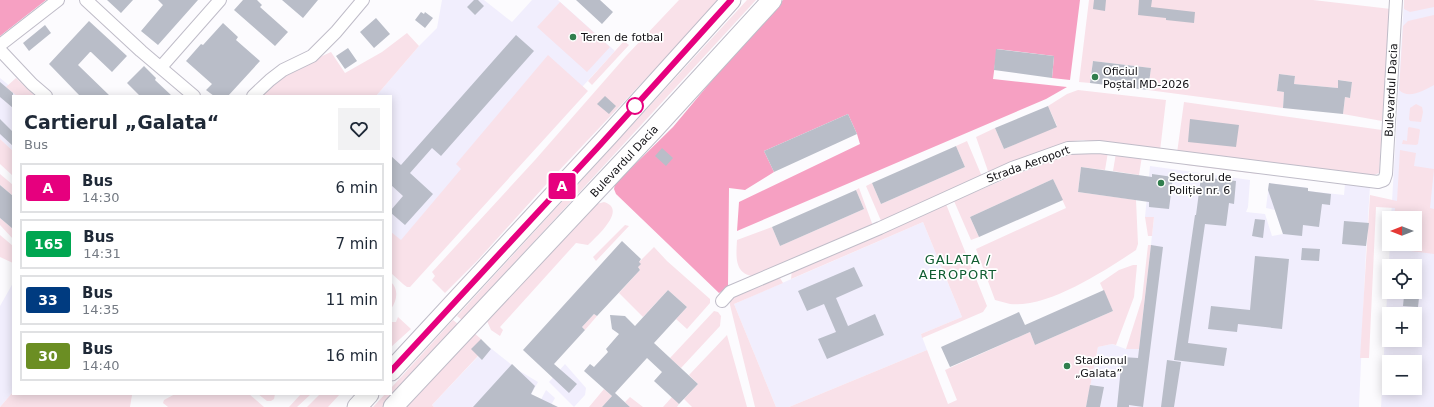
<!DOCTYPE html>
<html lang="en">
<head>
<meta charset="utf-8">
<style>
	body { margin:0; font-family:"DejaVu Sans",sans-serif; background:#f2f2f3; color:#1f2937; height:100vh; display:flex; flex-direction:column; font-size:15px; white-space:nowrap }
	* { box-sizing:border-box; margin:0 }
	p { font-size:13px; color:#747a83 }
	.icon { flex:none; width:22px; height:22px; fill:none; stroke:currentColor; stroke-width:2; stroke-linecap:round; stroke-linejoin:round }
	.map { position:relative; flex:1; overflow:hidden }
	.panel { position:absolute; left:12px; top:95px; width:380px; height:300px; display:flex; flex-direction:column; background:#fff; border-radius:0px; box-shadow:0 2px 10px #0003 }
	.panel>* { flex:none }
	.badge { padding:0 8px; border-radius:3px; font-size:14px; line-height:26px }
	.needle { width:26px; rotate:270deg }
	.buttons { position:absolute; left:1382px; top:211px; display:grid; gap:8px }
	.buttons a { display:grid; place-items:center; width:40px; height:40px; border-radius:0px; background:#fff; box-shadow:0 2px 10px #0003; font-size:20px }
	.map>.badge { position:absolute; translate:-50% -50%; box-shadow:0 0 0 2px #fff }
	.round { display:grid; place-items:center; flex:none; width:42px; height:42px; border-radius:0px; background:#f2f2f3 }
	.headline { display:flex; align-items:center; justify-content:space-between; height:68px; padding:0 12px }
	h1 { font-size:19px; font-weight:700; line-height:30px }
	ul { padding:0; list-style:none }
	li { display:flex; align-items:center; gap:12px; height:50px; margin:0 8px 6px; padding:0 4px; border:2px solid #e0e1e3; border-radius:0px }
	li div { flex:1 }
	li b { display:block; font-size:15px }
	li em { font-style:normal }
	li .badge { min-width:44px; font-weight:700; text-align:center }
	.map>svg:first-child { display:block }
	.built { fill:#f1eefd; fill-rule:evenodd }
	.green { fill:#f9e1e9 }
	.forest { fill:#f6a0c2 }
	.building { fill:#b9bdc8 }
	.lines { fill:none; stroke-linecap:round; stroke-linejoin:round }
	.minor-casing { stroke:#bfbcc8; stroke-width:14 }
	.primary-casing { stroke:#bfbcc8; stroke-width:21 }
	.minor { stroke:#fff; stroke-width:12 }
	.primary { stroke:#fff; stroke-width:19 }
	.line-casing { stroke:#fff; stroke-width:9 }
	.line { stroke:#e6007e; stroke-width:6 }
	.poi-dot { fill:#317e4d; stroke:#fff; stroke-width:1.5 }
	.stop-dot { fill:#fff; stroke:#e6007e; stroke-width:2 }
	.labels { text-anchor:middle; stroke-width:3.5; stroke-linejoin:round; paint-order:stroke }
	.poi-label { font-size:11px; fill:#121115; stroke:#fff; text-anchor:start }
	.street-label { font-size:11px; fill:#121115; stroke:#fff }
	.quarter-label { font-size:13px; letter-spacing:1px; fill:#115d32; stroke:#fff }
</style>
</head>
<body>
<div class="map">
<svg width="1434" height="407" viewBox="0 0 1434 407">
	<rect width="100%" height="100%" fill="#fcfbfe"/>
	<!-- built -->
	<path class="built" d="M442,0H484L512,22L532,0H558L615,51L583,86L391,273V96H376L419,46L437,28Z
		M1404,0H1434V407H1381L1390,244H1415V218H1391ZM1389,266H1415V292H1389ZM1389,314H1415V340H1389ZM1389,362H1415V388H1389Z
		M0,78L22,96H13V151L0,139Z
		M1150,166L1250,180L1248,207L1246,212L1265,214L1272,236L1283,234L1275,210L1266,208L1269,183L1308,188V191L1344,195L1345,184L1370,186L1366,250L1359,407H1086L1098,347L1112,344L1126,349H1139L1154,218L1145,217Z
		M923,222L962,317L921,334L927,350L789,407H776L734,304Z
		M13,283V392L0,407V306Z
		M488,346L518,370L538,382L524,407H434L432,405Z
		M565,364L586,388L585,395L574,407L549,382Z
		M546,390L555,398L550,407H537Z"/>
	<!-- green -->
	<path class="green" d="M679,0H720L552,178L477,261L445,293L432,280L435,276L432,272L535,160L626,56Z
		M747,0H756L462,320L457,316Z
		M1089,0H1313L1391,9L1382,121L1343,114L1345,97L1350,98L1352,82L1339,80L1338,88L1294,84L1295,76L1279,74L1277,91L1284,92L1283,108L1148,90L1151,68L1093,61L1090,83L1079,82Z
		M1404,0H1434V7L1410,12L1404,9Z
		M560,2L610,47L587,72L537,27Z
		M1434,15V85C1424,90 1409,100 1399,90L1403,26L1408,21Z
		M407,33L419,46L376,96H258L278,76L331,52L345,73L382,52Z
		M624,41L629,45L592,85L588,81Z
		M548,55L588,91L410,287H407L403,284L391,273V232L401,240L461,169L456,164Z
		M16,78L35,96H17L6,87Z
		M1078,90L1166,100L1160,151L1083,140L1073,141L989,174L976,137L995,128L1004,149L1057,126L1048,106L1067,94Z
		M1184,102L1382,130L1379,173L1374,175H1353L1177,153Z
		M1416,104L1422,107L1423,112L1421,122L1410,121L1409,119L1410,108Z
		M1409,127L1419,129L1420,130L1418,144L1416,145L1402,144L1403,140L1407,141L1408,128Z
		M0,139L13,151V176L0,164Z
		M967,141L983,179L882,223L866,186L872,183L881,204L965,167L956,146Z
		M1400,150L1416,153L1414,166L1434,169L1430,208L1434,209V254L1395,249L1392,244H1415V218H1394L1395,208L1376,207L1369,358H1360L1370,195L1397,201Z
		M1108,152L1105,170L1081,167L1078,192L1136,200L1138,244L1136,250C1104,271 1049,308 1010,304C1005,303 1000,301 995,300L976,249L1066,208L1053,179L970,217L979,237L971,240L954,201L1067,153Z
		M1116,153L1142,156L1139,175L1113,171Z
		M1187,161L1259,170L1258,174L1186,165Z
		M0,174L13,185V196L0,185Z
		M859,188L873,226L757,277C734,275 736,258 737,240L772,227L780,246L864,209L856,190Z
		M604,202C628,209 596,237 588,245L576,243L500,327L503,330L500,336L491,330L487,321L597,204Z
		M946,204L987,306L983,312L922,338L921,334L962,317L923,222L791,279L792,270Z
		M1145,217H1154L1152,236H1148Z
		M0,218L13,229V239L0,225Z
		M625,225L629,226L596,261L593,257Z
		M0,235L13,246V263L0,257Z
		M1148,245H1151L1139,349H1126L1142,299Z
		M654,247L667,261L710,299V303L687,329L676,319L687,307L668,290L643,317L619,293L640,270L638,267L639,262Z
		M1133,265H1137L1134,297L1116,345L1112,344L1098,347L1086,407H789L927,350L948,404L957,400L945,370L1030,332L1035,345L1113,311L1100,283L1119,270Z
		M777,277L780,278L783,283L734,304L776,407H755L730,305V300L733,297Z
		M391,282C399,290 397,300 391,309Z
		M714,311L718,312L721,316L720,326L681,368L670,358Z
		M594,314L597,316L585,330L582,327Z
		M398,317L411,329L391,347V322H396Z
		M453,320L458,324L383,407H373L385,394H391V388Z
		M473,332L481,339L478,356L432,405L434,407H402Z
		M727,335L747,407H692L684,399L698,384L689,375Z
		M604,389L612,396L602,407H589Z
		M13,392V394H132V395L130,407H0Z
		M175,394H249L264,407H168L163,403L164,400Z
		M258,394H275L274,399L271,401H267Z
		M301,394H311L297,407H289Z
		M320,394H340L328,407H307Z
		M630,397L643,407H630L625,402Z
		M672,397L679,404L677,407H663Z"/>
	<!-- forest -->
	<path class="forest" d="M0,0H46L0,36Z
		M783,0H1080L1070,80L1052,78L1054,56L997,49L993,79L1067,87L1046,99L737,231L739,202L860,144L857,134L848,114L764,151L774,172L745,190L729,188L728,287L719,293L616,194L614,189L615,184L673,127L734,54Z"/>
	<!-- building -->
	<path class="building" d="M107,0H133L121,13Z
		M158,0H198L158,45L141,31L163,5Z
		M243,0H257L262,5L260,7L288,32L275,46L234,10Z
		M282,0H318L303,18Z
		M474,0H478L484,6L475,15L467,7Z
		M576,0H600L613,12L602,24Z
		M1094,0H1106L1105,11L1093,9Z
		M1139,0H1152L1151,7L1195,12L1194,23L1166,20V18L1138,15Z
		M421,12L424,14L425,12L433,18L425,28L415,20Z
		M376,18L390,34L374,48L360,32Z
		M89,21L127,56L112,72L91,52H90L78,65L110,96H80L49,64Z
		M223,23L238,37L236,40L260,61L228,96H214L206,90L212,84L186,61L201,44L203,45Z
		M45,25L51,33L29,51L23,43Z
		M516,35L534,51L441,156L432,148L410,173L433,194L405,225L391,213V210L403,196L391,185V156L401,165Z
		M348,48L357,61L345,69L336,56Z
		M996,49L1054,56L1052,78L994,70Z
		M1093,61L1151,68L1148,90L1090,83Z
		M144,66L156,78L155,80L172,96H140L127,83Z
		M1279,74L1295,76L1294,84L1338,88V80L1352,82L1350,98L1345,97L1343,114L1283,108L1284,92L1277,91Z
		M0,82L13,93V108L0,97Z
		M605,96L616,106L609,114L597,104Z
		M1048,106L1057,127L1004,149L995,128Z
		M848,114L857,134L774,172L764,151Z
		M0,119L13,132V146L0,134Z
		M1190,119L1239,125L1236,147L1188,142Z
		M956,146L965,167L881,204L872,183Z
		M662,148L673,158L666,166L655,156Z
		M1081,167L1152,177V174L1173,177L1169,209L1149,207V202L1078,192Z
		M1201,177L1236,181L1234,204L1229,203L1226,226L1205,224L1188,343L1227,348L1224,366L1174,360L1195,215H1196Z
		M1053,179L1063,200L979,237L970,217Z
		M1269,183L1308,188V191L1331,194L1330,205L1322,204L1319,227L1303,225L1302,236L1283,234L1268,190Z
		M0,185L13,196V229L0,218Z
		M856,190L864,209L780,246L772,227Z
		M1255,219L1265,220L1263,238L1252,236Z
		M1344,221L1369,223L1366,246L1342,244Z
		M622,241L641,259L639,262L641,264L638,267L640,270L597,316L594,314L582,327L585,330L554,364L577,384L569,393L523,350Z
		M1151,245L1163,247L1143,407L1129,405V407H1117L1122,357L1138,358Z
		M1302,248L1320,249L1319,261L1301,260Z
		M1255,256L1289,259L1282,329L1238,324L1237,332L1208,329L1211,306L1250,310Z
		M854,267L863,286L836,298L848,326L875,314L884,335L827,359L818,339L836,332L824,304L807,311L798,291Z
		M668,290L687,307L654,343L698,384L679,404L654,381L662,372L647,358L615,393L630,407H602L612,396L584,371L590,364L594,367L608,352L606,349L619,334L612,329L610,315L625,316L635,326Z
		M1104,290L1113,311L1035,345L1030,332L950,367L941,347L1019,312L1025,325Z
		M1404,296L1419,298L1418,307L1403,306Z
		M481,339L491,349L482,360L471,349Z
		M1167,360L1181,362L1174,407H1161Z
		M512,364L535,386L531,394L558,407H473Z
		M1090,385L1104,387L1100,407H1086Z"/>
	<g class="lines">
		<!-- minor casing -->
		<g class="minor-casing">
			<path id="minor" d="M86,0L141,51L194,96
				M0,45L58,0
				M0,50L32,84L46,96
				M161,67L220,0
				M253,96L270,80L283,70L312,56L336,32L363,0
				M722,301L730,292L880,228L1012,168L1068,148L1099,147L1378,182L1384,180L1386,174L1396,0"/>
		</g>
		<!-- primary casing -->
		<g class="primary-casing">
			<path id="primary" d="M391,371L610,134L731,0
				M357,407L369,394
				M393,407L654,129L772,0"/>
		</g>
		<!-- minor -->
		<use href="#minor" class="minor"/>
		<!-- primary -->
		<use href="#primary" class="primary"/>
	</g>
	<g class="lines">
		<!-- line casing -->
		<g class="line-casing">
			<path id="line" d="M391,371L600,145L731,0"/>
		</g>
		<!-- line -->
		<use href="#line" class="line"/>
	</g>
	<!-- markers -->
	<g class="poi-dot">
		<circle cx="573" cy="37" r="4"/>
		<circle cx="1095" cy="77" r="4"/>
		<circle cx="1161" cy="183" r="4"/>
		<circle cx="1067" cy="366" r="4"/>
	</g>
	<circle class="stop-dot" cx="635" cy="106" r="8"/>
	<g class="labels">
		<!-- poi labels -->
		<g class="poi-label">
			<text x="581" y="41">Teren de fotbal</text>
			<text x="1103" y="75">Oficiul<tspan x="1103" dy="13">Poștal MD-2026</tspan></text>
			<text x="1169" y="181">Sectorul de<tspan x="1169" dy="13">Poliție nr. 6</tspan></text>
			<text x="1075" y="364">Stadionul<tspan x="1075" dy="13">„Galata”</tspan></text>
		</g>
		<!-- street labels -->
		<g class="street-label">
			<text transform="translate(1391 90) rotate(-87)" y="4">Bulevardul Dacia</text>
			<text transform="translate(624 161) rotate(-47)" y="4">Bulevardul Dacia</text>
			<text transform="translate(1028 164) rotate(-20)" y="4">Strada Aeroport</text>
		</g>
		<!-- quarter labels -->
		<g class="quarter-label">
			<text x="958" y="264">GALATA /<tspan x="958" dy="15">AEROPORT</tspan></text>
		</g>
	</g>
</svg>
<div class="buttons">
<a><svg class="needle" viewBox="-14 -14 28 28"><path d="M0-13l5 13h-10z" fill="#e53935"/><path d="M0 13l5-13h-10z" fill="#747a83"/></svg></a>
<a><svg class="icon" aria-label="locate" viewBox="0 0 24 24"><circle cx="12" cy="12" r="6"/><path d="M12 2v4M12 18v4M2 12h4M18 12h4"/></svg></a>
<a>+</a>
<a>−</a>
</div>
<b class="badge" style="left:562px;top:186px;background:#e6007e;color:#fff">A</b>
<section class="panel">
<div class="headline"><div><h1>Cartierul „Galata“</h1><p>Bus</p></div><a class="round"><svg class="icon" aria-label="heart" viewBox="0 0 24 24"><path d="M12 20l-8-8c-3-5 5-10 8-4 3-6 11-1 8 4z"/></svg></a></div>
<ul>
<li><span class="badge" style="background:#e6007e;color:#fff">A</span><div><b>Bus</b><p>14:30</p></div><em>6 min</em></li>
<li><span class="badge" style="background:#00a651;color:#fff">165</span><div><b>Bus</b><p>14:31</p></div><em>7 min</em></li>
<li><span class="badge" style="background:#003b80;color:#fff">33</span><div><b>Bus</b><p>14:35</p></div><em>11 min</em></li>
<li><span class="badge" style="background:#6b8e23;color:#fff">30</span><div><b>Bus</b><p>14:40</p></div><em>16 min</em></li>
</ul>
</section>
</div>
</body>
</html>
